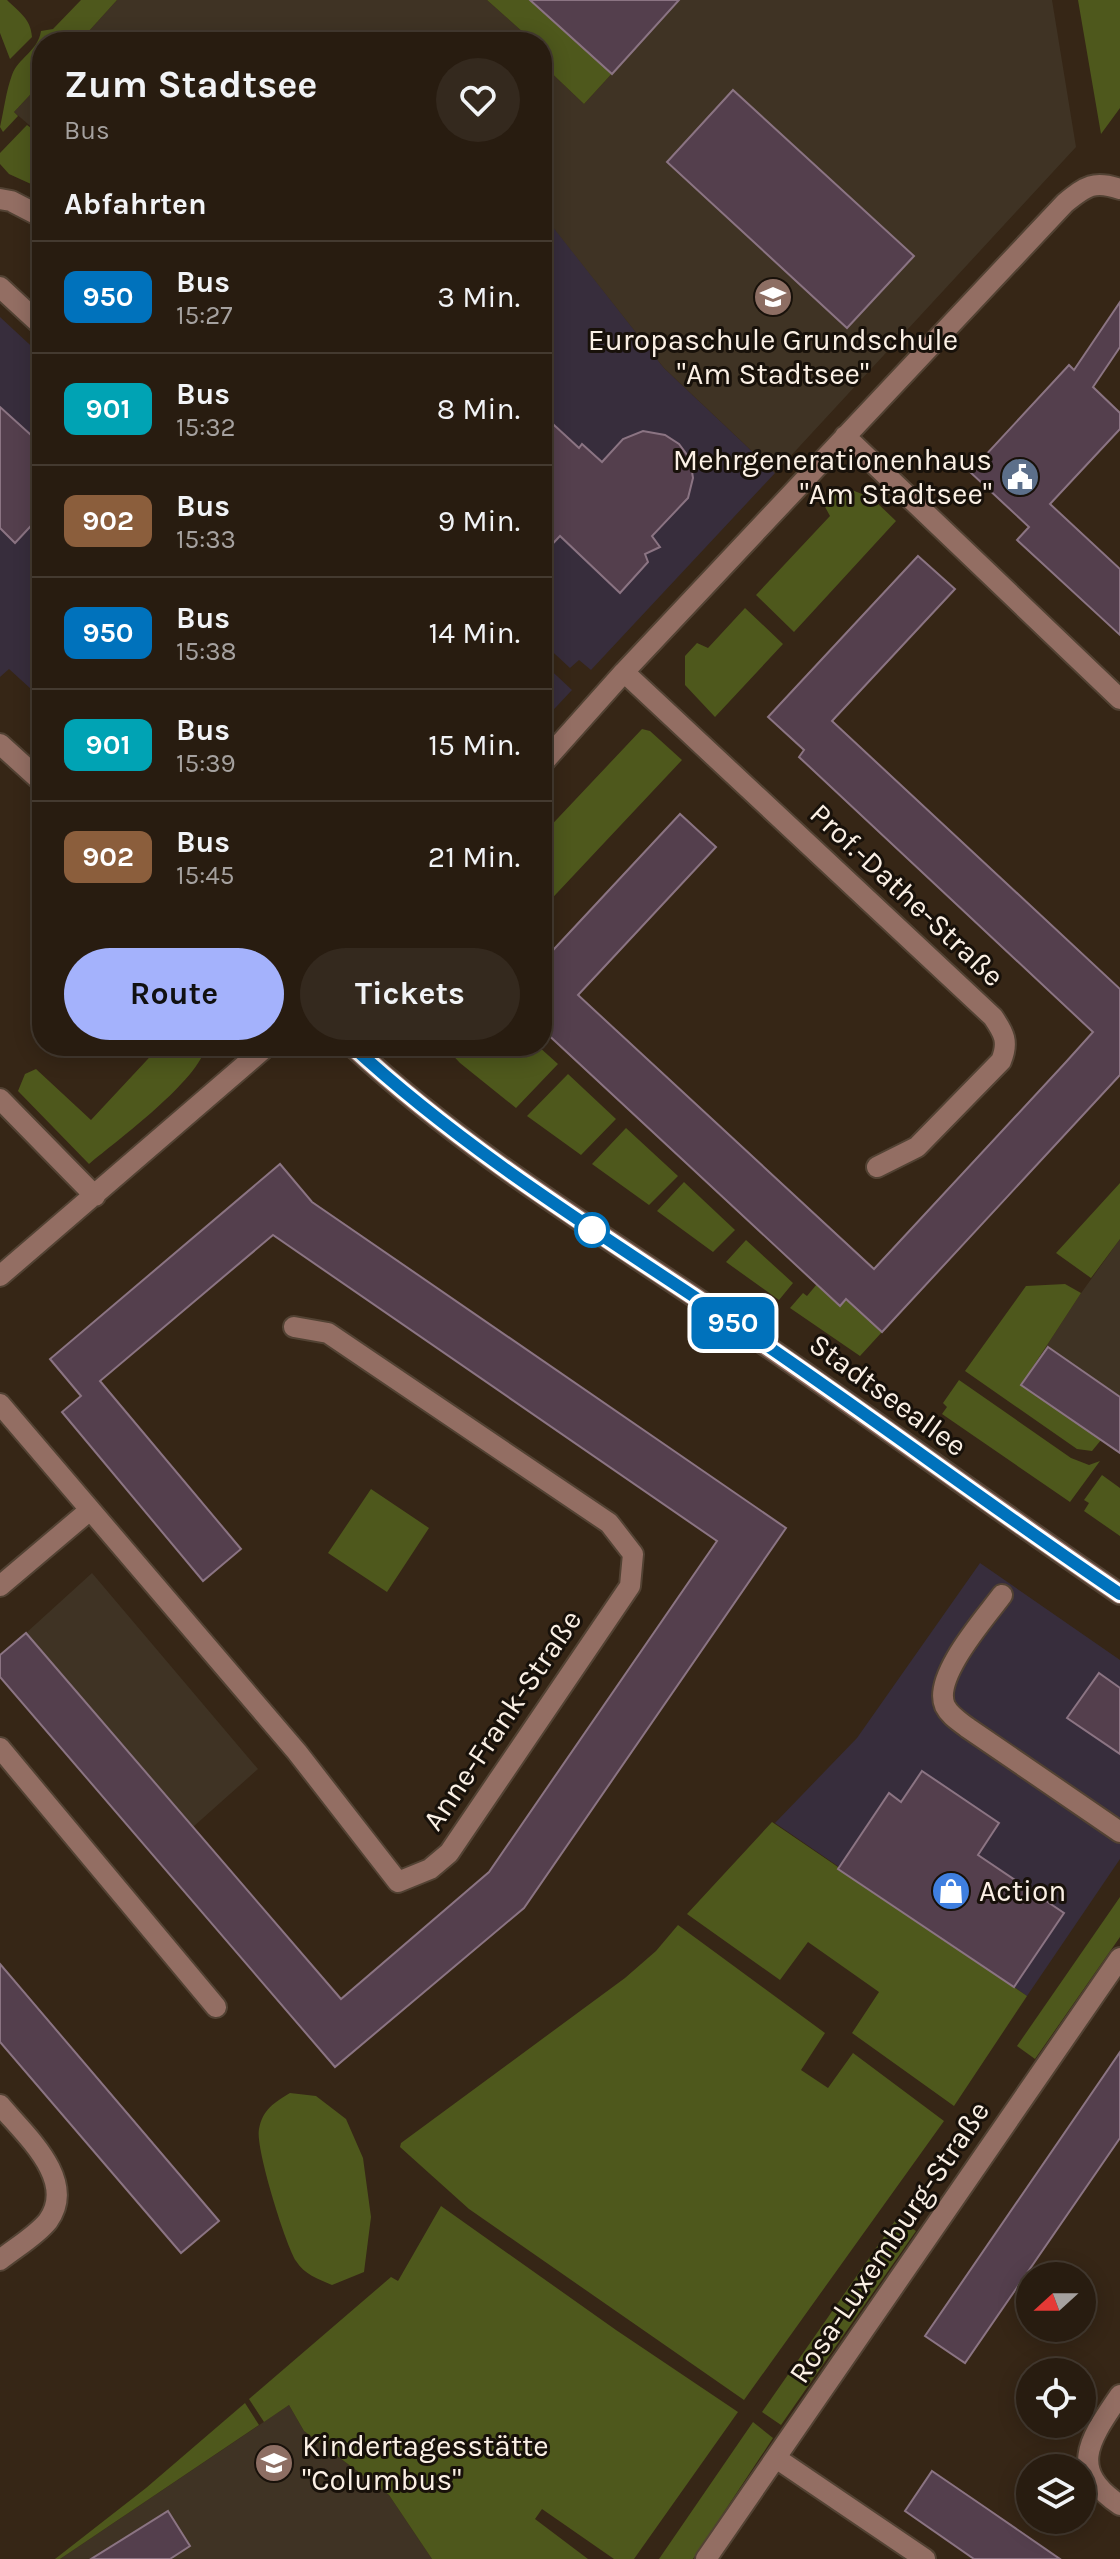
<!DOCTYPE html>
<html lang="de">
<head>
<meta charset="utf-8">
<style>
	body { margin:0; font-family:Karla,sans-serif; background:#34291e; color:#f1f3f6; height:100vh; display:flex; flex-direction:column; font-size:30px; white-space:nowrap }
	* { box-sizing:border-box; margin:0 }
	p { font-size:26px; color:#a5a19f }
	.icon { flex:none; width:44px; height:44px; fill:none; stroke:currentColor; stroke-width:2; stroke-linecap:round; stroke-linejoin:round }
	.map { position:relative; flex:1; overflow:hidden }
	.drawer { position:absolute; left:32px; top:32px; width:520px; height:1024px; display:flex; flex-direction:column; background:#281c10; border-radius:32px; box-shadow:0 4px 20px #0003,0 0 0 2px #443a30 }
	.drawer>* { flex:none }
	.badge { padding:0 16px; border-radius:12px; font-size:28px; line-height:52px }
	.needle { width:52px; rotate:249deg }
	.buttons { position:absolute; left:1016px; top:2262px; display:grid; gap:16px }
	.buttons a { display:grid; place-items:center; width:80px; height:80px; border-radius:50%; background:#281c10; box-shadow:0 4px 20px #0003,0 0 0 2px #443a30; font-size:40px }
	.map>.badge { position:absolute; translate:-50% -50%; box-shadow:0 0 0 4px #fff }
	h2 { padding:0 32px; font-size:30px; line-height:72px }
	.round { display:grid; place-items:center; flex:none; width:84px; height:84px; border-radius:42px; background:#34291e }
	.head { display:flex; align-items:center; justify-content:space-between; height:136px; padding:0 32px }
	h1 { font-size:38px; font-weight:700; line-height:60px }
	.action { display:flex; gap:16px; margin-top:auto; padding:16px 32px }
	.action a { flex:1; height:92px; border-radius:48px; background:#a4b2fc; color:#111; font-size:32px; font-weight:700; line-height:92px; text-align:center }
	.action a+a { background:#34291e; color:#f1f3f6 }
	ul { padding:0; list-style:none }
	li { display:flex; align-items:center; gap:24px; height:112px; padding:0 32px; border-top:2px solid #443a30 }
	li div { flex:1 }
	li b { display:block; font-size:30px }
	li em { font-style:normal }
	li .badge { min-width:88px; font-weight:700; text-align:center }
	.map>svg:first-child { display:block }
	.commercial { fill:#372d3c }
	.education { fill:#3f3324 }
	.green { fill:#4e581c }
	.building { fill:#543f4d; stroke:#8b7483; stroke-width:2 }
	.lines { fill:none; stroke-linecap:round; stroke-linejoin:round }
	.minor-casing { stroke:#524233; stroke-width:24 }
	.minor { stroke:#936e63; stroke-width:20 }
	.line-casing { stroke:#fff; stroke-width:18 }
	.line { stroke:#0072bc; stroke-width:12 }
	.stop-dot { fill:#fff; stroke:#0072bc; stroke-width:4 }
	.labels { text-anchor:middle; stroke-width:6; stroke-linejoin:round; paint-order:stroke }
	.poi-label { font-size:30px; fill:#fbf0e5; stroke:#18110a; text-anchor:start }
	.street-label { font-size:30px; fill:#fbf0e5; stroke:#18110a }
</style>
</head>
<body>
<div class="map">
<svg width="1120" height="2559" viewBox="0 0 1120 2559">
	<rect width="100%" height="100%" fill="#362616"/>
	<!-- commercial -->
	<path class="commercial" d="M548,220L664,368L775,473L591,670L579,660L570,668L542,642V226Z
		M0,317L42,356V699L9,669L0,677Z
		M542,662L572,690L542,722Z
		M980,1563L1120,1660V1859L1027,1996L775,1823L857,1738Z"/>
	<!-- education -->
	<path class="education" d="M117,0H487L534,42H79Z
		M679,0H1052L1076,147L775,473L664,368L548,221L542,226V64L584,104Z
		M42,82V136L14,112Z
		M1120,1239V1453L1021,1385L1079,1296Z
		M92,1573L258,1769L193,1827L26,1633Z
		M289,2405L304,2431L389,2495L432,2559H60Z"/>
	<!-- green -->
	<path class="green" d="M0,0H7C19,12 31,19 32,37L10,59L0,33Z
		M81,0H117L79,42H42V82L14,112L18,116L3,132L0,127C4,110 6,91 12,75C18,58 38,51 41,31L53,29Z
		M487,0H679L584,104L542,64L547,54L542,49V42H534Z
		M1078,0H1120V108L1101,134Z
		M27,125L42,136V189L9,174L0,164V153Z
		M852,490L872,498L896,521L794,632L756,595L830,516L824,505L837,493Z
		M745,608L783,644L715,717L685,685V656L697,643L708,648Z
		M642,729L650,731L682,760L542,909V835Z
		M160,1046H206C199,1080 118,1140 89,1164L18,1091L25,1074L36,1069L91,1120Z
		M444,1046H538L558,1064L516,1108L460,1063Z
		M568,1074L616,1119L581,1155L527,1116Z
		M626,1128L678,1176L649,1205L592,1164Z
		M684,1182L735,1230L713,1252L657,1211Z
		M1120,1183V1239L1091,1278L1056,1253Z
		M746,1240L793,1283L779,1300L726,1262Z
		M817,1284L841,1305L846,1299L882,1332L860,1356L790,1308L803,1293L807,1296Z
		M1065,1284L1081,1293L1021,1385L1101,1440L1092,1451L1077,1449L965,1371L1026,1286Z
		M959,1380L1071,1458L1089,1465L1100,1461L1070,1502L942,1414L947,1407L943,1403Z
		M1102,1475L1120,1488V1536L1084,1511L1089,1503L1084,1500Z
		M371,1489L429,1528L387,1592L328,1553Z
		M772,1822L1027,1996L954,2106L852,2033L879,1992L808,1942L780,1980L687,1914Z
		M1120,1897V1937L1035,2059L1017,2046Z
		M678,1925L825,2033L801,2070L828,2088L853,2053L944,2121L744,2400L469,2209L400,2147L401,2143L625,1978L656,1951Z
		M290,2093L316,2096L346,2119L363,2158L371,2217L364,2272L332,2285C318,2279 304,2274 296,2261C285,2243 255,2147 259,2129C263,2109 274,2103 290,2093Z
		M441,2206L616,2330L738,2412L634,2559H614L542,2509L535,2519L588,2559H432L389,2495L304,2431L289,2405L264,2422L249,2399L391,2277L398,2281Z
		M897,2218L916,2231L781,2425L762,2412Z
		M245,2403L259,2425L60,2559H55L146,2488Z
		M753,2422L773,2438L693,2559H659Z"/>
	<!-- building -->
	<path class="building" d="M530,0H679L612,74Z
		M733,90L914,256L847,328L667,162Z
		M1120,302V347L1093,387L1120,413V429L1050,504L1120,569V635L1017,540L1029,527L970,472L1069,365L1074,370Z
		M0,407L42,445V514L15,543L0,528Z
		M542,414L579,448L582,444L602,462L623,439L643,431L665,435L679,444L690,459L693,478L688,498L652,536L660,547L645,554L648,562L620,593L560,536L542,555Z
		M918,556L955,589L832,721L1120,989V1075L882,1332L846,1299L840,1306L542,1029V962L680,814L716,847L578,995L874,1269L1066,1062L1093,1032L799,757L804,750L768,717Z
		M280,1164L312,1202L786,1528L524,1908L335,2067L0,1677V1655L26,1633L341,1999L489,1872L717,1541L273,1235L100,1381L241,1549L203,1581L62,1412L81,1396L50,1359Z
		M1048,1347L1120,1397V1453L1021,1385Z
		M1099,1673L1120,1688V1754L1067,1718Z
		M922,1771L999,1823L978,1855L1064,1913L1014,1987L838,1869L889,1793L901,1802Z
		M0,1964L219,2221L181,2253L0,2042Z
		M1120,2052V2138L965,2363L925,2336Z
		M932,2471L989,2510L1060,2559H974L905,2511Z
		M168,2511L190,2546L170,2559H91Z"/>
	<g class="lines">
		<!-- minor casing -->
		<g class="minor-casing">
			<path id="minor" d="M0,199L11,201L42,217
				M0,287L42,326
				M845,436L1120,699
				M624,672L993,1017C1004,1033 1009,1042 1001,1061L917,1147L877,1167
				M0,744L42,782
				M542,764L624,672L1065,203C1086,186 1094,180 1120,189
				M352,1046C465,1151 596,1230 723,1316C857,1407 987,1503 1120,1594
				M0,1099L95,1196
				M0,1276L267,1046
				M0,1404L297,1752L398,1882L430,1869L449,1853L630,1586L633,1554L609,1523L328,1333L294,1327
				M0,1586L90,1510
				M1002,1595C986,1617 932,1677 945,1706C950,1716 959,1721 968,1728L1120,1832
				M0,1748L216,2007
				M0,2105C24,2134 78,2180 48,2221C36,2236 15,2248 0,2260
				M1120,2395C1091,2438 1066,2469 1120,2505
				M776,2458L925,2559
				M706,2559L1120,1958"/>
		</g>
		<!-- minor -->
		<use href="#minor" class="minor"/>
	</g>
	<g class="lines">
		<!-- line casing -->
		<g class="line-casing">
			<path id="line" d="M352,1046C470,1155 606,1237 738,1326C867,1413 991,1507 1120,1594"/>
		</g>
		<!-- line -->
		<use href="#line" class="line"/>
	</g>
	<!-- icons -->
	<defs>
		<g id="school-disc" transform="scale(2)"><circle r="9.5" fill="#8d6e63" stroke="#18110a"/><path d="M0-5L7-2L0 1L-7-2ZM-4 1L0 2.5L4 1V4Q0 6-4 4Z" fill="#fff"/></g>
		<g id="civic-disc" transform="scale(2)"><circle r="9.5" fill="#5c6f8a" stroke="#18110a"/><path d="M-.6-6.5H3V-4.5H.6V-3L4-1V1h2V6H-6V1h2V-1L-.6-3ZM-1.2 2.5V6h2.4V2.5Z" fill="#fff"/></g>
		<g id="shop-disc" transform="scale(2)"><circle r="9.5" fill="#3f7fe0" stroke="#18110a"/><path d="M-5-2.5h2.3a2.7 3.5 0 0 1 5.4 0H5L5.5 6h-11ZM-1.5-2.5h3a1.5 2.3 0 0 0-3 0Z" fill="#fff"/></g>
	</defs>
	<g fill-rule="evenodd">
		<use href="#school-disc" x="773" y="297"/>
		<use href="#civic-disc" x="1020" y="477"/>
		<use href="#shop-disc" x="951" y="1891"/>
		<use href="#school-disc" x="274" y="2463"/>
	</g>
	<!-- markers -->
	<circle class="stop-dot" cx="592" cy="1230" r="16"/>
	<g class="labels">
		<!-- poi labels -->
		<g class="poi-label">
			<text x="773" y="350" text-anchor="middle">Europaschule Grundschule<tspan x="773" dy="34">"Am Stadtsee"</tspan></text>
			<text x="992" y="470" text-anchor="end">Mehrgenerationenhaus<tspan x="992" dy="34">"Am Stadtsee"</tspan></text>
			<text x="979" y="1901">Action</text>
			<text x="302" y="2456">Kindertagesstätte<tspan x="302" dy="34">"Columbus"</tspan></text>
		</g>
		<!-- street labels -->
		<g class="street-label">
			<text transform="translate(907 895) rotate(43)" y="10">Prof.-Dathe-Straße</text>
			<text transform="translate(888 1395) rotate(36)" y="10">Stadtseeallee</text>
			<text transform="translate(502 1720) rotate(-56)" y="10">Anne-Frank-Straße</text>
			<text transform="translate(889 2242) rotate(-56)" y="10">Rosa-Luxemburg-Straße</text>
		</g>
	</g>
</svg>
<div class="buttons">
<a><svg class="needle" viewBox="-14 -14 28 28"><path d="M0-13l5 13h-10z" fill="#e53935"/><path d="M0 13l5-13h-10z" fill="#a5a19f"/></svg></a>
<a><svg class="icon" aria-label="locate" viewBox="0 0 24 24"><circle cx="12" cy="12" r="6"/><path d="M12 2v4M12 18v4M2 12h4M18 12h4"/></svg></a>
<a><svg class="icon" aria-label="layers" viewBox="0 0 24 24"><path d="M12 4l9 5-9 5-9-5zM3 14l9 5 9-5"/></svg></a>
</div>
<b class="badge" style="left:733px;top:1323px;background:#0072bc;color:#fff">950</b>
<section class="drawer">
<div class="head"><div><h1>Zum Stadtsee</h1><p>Bus</p></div><a class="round"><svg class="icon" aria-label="heart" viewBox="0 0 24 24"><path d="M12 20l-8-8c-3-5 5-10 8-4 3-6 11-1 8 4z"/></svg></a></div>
<h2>Abfahrten</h2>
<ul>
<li><span class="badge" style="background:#0072bc;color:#fff">950</span><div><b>Bus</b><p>15:27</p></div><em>3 Min.</em></li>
<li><span class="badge" style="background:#00a3b4;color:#fff">901</span><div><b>Bus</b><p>15:32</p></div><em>8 Min.</em></li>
<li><span class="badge" style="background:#8b5e3c;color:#fff">902</span><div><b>Bus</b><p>15:33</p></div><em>9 Min.</em></li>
<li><span class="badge" style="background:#0072bc;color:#fff">950</span><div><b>Bus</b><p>15:38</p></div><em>14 Min.</em></li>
<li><span class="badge" style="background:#00a3b4;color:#fff">901</span><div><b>Bus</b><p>15:39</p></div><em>15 Min.</em></li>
<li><span class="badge" style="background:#8b5e3c;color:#fff">902</span><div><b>Bus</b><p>15:45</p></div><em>21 Min.</em></li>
</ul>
<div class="action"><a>Route</a><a>Tickets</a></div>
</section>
</div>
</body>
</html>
